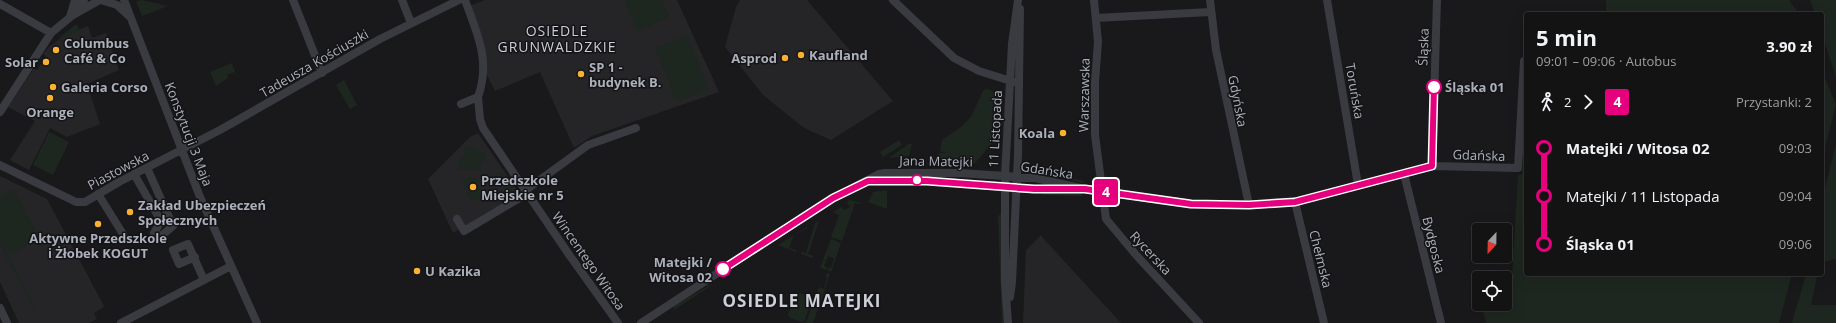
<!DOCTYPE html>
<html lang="pl">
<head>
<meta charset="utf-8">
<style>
	body { margin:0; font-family:"Open Sans",sans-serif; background:#1c1c1d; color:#f1f3f6; height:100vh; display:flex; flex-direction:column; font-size:15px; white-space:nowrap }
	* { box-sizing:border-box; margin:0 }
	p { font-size:13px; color:#9d9ea0 }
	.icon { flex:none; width:22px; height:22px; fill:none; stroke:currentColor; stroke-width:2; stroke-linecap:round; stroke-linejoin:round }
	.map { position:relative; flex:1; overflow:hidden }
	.side { position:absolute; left:1524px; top:12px; width:300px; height:264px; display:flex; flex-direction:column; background:#131314; border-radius:4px; box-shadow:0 4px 16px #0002,0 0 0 1px #323234 }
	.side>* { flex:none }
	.badge { padding:0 8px; border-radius:3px; font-size:14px; line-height:26px }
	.needle { width:26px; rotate:202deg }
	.controls { position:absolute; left:1472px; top:223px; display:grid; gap:8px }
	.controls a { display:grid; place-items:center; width:40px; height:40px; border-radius:4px; background:#131314; box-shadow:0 4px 16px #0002,0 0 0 1px #323234; font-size:20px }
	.map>.badge { position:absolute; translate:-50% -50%; box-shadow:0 0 0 2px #fff }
	.legs { display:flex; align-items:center; gap:6px; height:44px; padding:0 12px; font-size:13px }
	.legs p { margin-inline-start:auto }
	.head { display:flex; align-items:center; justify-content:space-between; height:68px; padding:0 12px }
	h1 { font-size:22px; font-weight:700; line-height:30px }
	ul { padding:0 12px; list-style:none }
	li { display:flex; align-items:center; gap:14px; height:48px; font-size:15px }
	li i { display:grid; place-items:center; width:6px; height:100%; margin:0 5px; background:currentColor }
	li i::after { content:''; width:10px; height:10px; margin:-5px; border:3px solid; border-radius:50%; background:#131314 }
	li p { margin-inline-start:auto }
	li:first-child i { background:linear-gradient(#0000 50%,currentColor 0) }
	li:last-child i { background:linear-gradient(currentColor 50%,#0000 0) }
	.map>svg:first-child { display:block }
	.built { fill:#252528 }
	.green { fill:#1e271f }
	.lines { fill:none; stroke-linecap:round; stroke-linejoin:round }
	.minor { stroke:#3a3b40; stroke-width:8 }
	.line-1-casing { stroke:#fff; stroke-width:9 }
	.line-1 { stroke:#e6007e; stroke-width:6 }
	.poi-dot { fill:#f9b133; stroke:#141416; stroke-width:1.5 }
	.stop-1-dot { fill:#fff; stroke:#e6007e; stroke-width:2 }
	.labels { text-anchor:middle; stroke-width:3; stroke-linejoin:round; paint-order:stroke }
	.poi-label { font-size:13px; font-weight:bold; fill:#abb0bb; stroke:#141416; text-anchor:start }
	.street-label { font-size:13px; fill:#abb0bb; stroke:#141416 }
	.stop-label { font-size:13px; font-weight:bold; fill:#abb0bb; stroke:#141416; text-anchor:start }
	.neighbourhood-label { font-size:14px; letter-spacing:1px; fill:#cccfd7; stroke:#141416 }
	.district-label { font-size:17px; font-weight:bold; letter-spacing:1px; fill:#cccfd7; stroke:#141416 }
</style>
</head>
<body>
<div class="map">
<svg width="1836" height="323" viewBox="0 0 1836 323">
	<rect width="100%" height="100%" fill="#19191b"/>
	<!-- built -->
	<path class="built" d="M485,0H677L719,92L592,136L574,148L540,72L495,91L482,66L469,6Z
		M740,0H807L893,101L831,140L804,128L763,95L725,47L736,7Z
		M88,26L92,38L106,33L119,70L87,84L100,124L67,137L50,128L29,170L10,160L35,121L8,107L34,68L37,70L46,56L43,54L50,46L65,35Z
		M478,133L520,194L453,233L428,179L470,137Z
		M0,176L47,199L103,304L104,307L94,313L97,319L89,323H19L0,282Z
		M1041,235L1043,238L1121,323H1023L1026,250Z"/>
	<!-- green -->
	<path class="green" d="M142,0L168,6L142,16L136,1Z
		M624,0H662L670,17L638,31Z
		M1606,0H1789L1799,14H1574L1606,13Z
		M1810,0H1836V77L1822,35V14H1815Z
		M75,25H77L80,31L61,39L60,37Z
		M687,35L709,89L677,102L655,48Z
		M232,63L235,72L227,75L228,78L216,86L210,72Z
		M1822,70L1836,105L1822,159Z
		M344,80L357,105L350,109L336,85Z
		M986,89C989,89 992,90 994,93C999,102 995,128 994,139L992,143L975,163L939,159V153H947L940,151L942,140L961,127L971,117L983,91Z
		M1526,113V274H1792L1779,323H1486L1481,304H1505V285L1512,279L1518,175L1522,174Z
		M49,132L69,142L53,175L33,165Z
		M899,140L902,145L883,157L880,152Z
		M910,143L912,144L909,156L889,158Z
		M1836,145V259L1823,262L1822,199Z
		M465,146L472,147L485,154L486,158L481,164V170H458L459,161L464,155Z
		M501,172L505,175L516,193L513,194C507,190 501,180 499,173Z
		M1045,172L1084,181L1083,183L1042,174Z
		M470,177L475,178L479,180L478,183L465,189L462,183L464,180Z
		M477,186H479L483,195L472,202L466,192L467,190Z
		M14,189L40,238L10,254L0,235V196Z
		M887,190V209L868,202L873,192Z
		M1041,192L1082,193V196L1043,195Z
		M849,200L861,203L860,204L855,203L842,241L831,237L839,215L833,212L841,207L844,210L850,207L847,202Z
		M1002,213L1004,323H1002L998,216Z
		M819,221L808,254L813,256L812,258L801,254V252L806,253L815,223Z
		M807,227L808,228L794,235L789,248L796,250V252L778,245Z
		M0,239L36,309L34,310L0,245Z
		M831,239L841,243L831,272L827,270L829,267L831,268L834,258L828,256L824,266L827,267L826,270L820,268Z
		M827,273L830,274L819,307L814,302L819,287L824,289L827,278L825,277Z
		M1806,274L1817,276L1811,305H1836V323H1792Z
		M712,284V285L674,310V306Z
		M796,292L808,296L811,301L805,320L802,322L790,318L788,315Z
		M813,303L818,309L813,323H806Z"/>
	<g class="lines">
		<!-- minor -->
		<path class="minor" d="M124,0L200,197L257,323
			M293,0L322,73
			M402,0L411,23
			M465,0C477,34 491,60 478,97
			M893,0L954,58L979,71L1014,82
			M1094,0L1098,42L1095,82V135L1106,219L1137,256L1199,323
			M1210,0L1216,50L1249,205
			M1327,0L1358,185
			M104,1L117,5L129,16
			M0,4L51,33
			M76,11L84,0
			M70,17L75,0
			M1096,18L1210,12
			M461,104L478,97L480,119L483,128L570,256L618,323
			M0,112L51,33L73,15L98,1
			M0,165L76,202H85L119,182L220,130L380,39L459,0
			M1432,166L1437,0
			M147,168L173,226L161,236
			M134,174L161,221L154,233
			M1404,174L1441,323
			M869,181H927L1030,189H1070
			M526,190L588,145L636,128
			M98,194L123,234
			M1295,202L1324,323
			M457,219L464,231L528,193
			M195,257L179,264L173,250L188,244L204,280
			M1010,297L1012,282L1018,155L1020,9
			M0,308L7,323
			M121,323L231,266
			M641,323L833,198L879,174L885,173H959L1035,178L1085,189L1191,204L1249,205L1295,202L1432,166L1518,168L1524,61
			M1008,323L1005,282V176L1012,44L1018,0"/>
	</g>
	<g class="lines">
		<!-- line-1 casing -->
		<g class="line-1-casing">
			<path id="line-1" d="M723,269L833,198L868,181H927L1034,189H1085L1191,204L1249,205L1295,202L1432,166L1434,87"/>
		</g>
		<!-- line-1 -->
		<use href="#line-1" class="line-1"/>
	</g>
	<!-- markers -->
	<g class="poi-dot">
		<circle cx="56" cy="50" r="4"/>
		<circle cx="801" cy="55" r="4"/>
		<circle cx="785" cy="58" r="4"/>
		<circle cx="46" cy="62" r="4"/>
		<circle cx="581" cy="74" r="4"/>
		<circle cx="53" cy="87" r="4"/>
		<circle cx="50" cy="98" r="4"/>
		<circle cx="1063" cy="133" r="4"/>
		<circle cx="473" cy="187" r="4"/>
		<circle cx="130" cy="212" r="4"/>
		<circle cx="98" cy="224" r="4"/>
		<circle cx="417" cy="271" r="4"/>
	</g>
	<g class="stop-1-dot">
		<circle cx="1434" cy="87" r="7"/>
		<circle cx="917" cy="180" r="5"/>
		<circle cx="723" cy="269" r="7"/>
	</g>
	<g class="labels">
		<!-- poi labels -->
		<g class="poi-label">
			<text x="64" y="48">Columbus<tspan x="64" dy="15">Café &amp; Co</tspan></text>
			<text x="809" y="60">Kaufland</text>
			<text x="777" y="63" text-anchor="end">Asprod</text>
			<text x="38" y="67" text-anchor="end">Solar</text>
			<text x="589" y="72">SP 1 -<tspan x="589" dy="15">budynek B.</tspan></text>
			<text x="61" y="92">Galeria Corso</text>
			<text x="50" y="117" text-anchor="middle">Orange</text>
			<text x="1055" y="138" text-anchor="end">Koala</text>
			<text x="481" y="185">Przedszkole<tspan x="481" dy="15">Miejskie nr 5</tspan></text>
			<text x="138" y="210">Zakład Ubezpieczeń<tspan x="138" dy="15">Społecznych</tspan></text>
			<text x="98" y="243" text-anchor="middle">Aktywne Przedszkole<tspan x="98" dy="15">i Żłobek KOGUT</tspan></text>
			<text x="425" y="276">U Kazika</text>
		</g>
		<!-- street labels -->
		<g class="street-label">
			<text transform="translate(1423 47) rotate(-88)" y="5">Śląska</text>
			<text transform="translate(314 63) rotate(-30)" y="5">Tadeusza Kościuszki</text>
			<text transform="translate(1355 91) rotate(80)" y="5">Toruńska</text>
			<text transform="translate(1084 95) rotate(-89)" y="5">Warszawska</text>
			<text transform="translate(1238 101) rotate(79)" y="5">Gdyńska</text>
			<text transform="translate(995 129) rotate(-87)" y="5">11 Listopada</text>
			<text transform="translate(189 134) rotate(69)" y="5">Konstytucji 3 Maja</text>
			<text transform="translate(1479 155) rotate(2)" y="5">Gdańska</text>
			<text transform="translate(936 161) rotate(1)" y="5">Jana Matejki</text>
			<text transform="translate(118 170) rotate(-28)" y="5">Piastowska</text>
			<text transform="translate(1047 170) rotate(9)" y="5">Gdańska</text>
			<text transform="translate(1434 245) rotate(76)" y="5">Bydgoska</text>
			<text transform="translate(1151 253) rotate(47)" y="5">Rycerska</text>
			<text transform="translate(1321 259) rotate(76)" y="5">Chełmska</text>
			<text transform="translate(589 261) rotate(55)" y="5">Wincentego Witosa</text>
		</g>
		<!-- stop labels -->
		<g class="stop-label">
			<text x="1445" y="92">Śląska 01</text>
			<text x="712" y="267" text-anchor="end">Matejki /<tspan x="712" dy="15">Witosa 02</tspan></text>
		</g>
		<!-- neighbourhood labels -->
		<g class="neighbourhood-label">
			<text x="557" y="36">OSIEDLE<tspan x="557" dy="16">GRUNWALDZKIE</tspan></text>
		</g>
		<!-- district labels -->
		<g class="district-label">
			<text x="802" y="307">OSIEDLE MATEJKI</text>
		</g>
	</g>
</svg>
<div class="controls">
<a><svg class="needle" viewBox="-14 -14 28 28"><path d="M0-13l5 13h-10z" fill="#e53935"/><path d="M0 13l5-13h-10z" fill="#9d9ea0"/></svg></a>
<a><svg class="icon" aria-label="locate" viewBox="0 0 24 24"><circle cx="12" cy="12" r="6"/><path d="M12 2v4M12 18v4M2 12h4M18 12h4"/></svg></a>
</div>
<b class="badge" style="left:1106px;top:192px;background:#e6007e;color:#fff">4</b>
<section class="side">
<div class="head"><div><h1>5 min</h1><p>09:01 – 09:06 · Autobus</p></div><b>3.90 zł</b></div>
<div class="legs"><svg class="icon" aria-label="walk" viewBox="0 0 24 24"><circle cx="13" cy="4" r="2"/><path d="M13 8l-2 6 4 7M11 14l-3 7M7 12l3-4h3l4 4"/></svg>2<svg class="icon" aria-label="forward" viewBox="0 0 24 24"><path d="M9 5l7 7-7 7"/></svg><b class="badge" style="background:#e6007e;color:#fff">4</b><p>Przystanki: 2</p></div>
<ul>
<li><i style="color:#e6007e"></i><b>Matejki / Witosa 02</b><p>09:03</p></li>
<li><i style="color:#e6007e"></i><span>Matejki / 11 Listopada</span><p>09:04</p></li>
<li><i style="color:#e6007e"></i><b>Śląska 01</b><p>09:06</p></li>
</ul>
</section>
</div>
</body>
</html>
